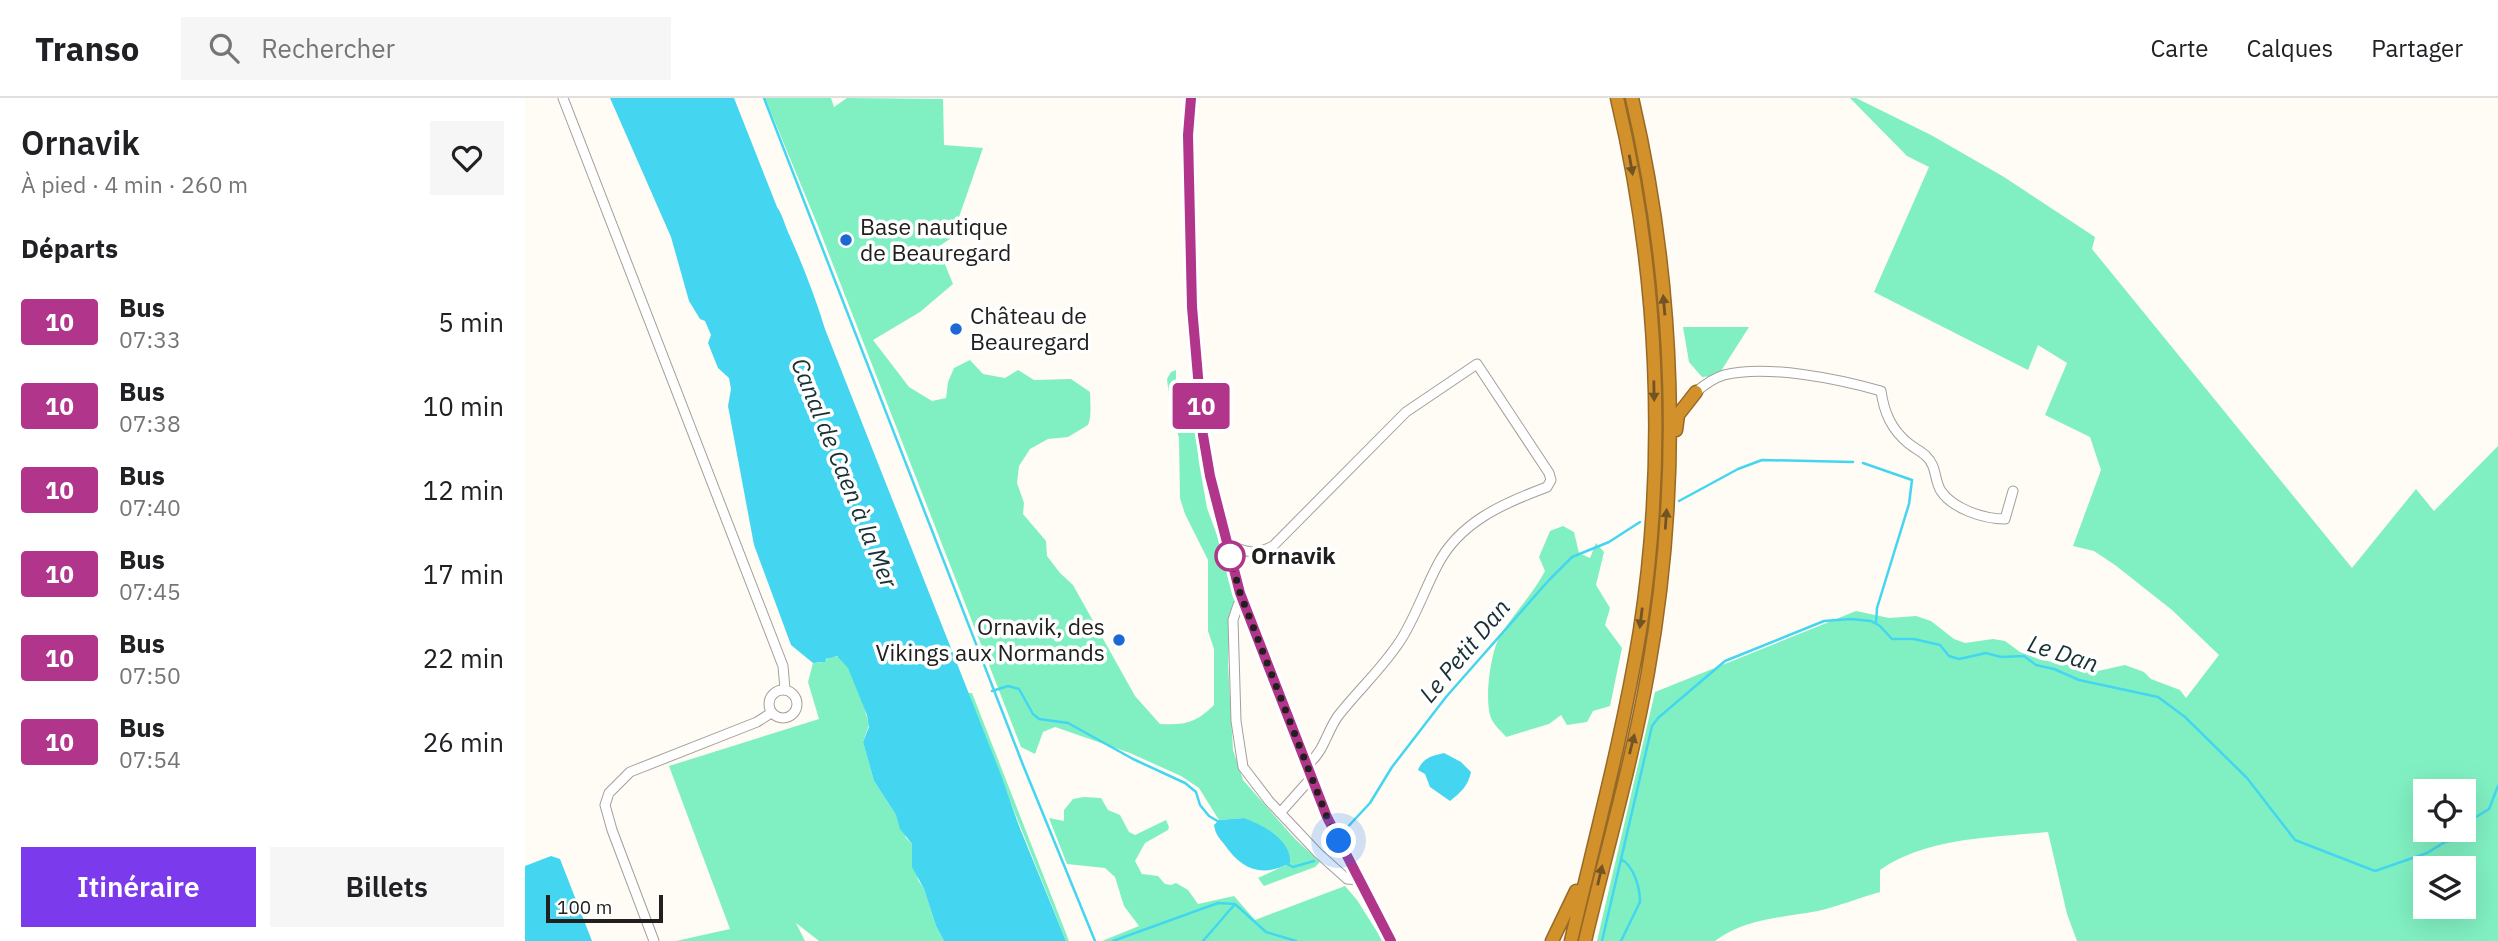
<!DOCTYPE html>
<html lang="fr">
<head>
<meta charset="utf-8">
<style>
	body { margin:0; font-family:"IBM Plex Sans",sans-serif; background:#f6f6f6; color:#202124; height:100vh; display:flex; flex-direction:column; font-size:26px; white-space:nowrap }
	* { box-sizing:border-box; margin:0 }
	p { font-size:23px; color:#757577 }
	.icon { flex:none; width:38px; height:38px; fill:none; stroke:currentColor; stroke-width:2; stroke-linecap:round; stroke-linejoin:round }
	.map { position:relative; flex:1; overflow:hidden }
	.panel { display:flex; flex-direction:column; background:#fff; width:525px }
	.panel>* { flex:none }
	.badge { padding:0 14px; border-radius:5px; font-size:24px; line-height:46px }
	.fabs { position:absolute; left:1888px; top:681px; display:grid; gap:14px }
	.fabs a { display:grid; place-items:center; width:63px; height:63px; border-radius:0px; background:#fff; box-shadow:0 7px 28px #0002; font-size:35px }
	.scale { position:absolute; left:21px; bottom:18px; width:117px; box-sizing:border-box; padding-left:7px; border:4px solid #22201e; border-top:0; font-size:19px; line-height:24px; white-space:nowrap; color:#22201e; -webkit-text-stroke:5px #fff; paint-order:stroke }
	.you { position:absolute; width:35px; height:35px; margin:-18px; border:5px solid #fff; border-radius:50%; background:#1a73e8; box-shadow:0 0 0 10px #1a73e833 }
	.map>.badge { position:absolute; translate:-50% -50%; box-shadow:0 0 0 4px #fff }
	h2 { padding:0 21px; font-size:26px; line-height:63px }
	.round { display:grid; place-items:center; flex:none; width:74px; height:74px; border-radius:0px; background:#f6f6f6 }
	.overview { display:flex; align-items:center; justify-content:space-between; height:119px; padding:0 21px }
	h1 { font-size:33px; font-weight:600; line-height:52px }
	.action { display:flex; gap:14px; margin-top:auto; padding:14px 21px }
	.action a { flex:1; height:80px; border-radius:0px; background:#7c3aed; color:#fff; font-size:28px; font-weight:600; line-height:80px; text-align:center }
	.action a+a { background:#f6f6f6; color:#202124 }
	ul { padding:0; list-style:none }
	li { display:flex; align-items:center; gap:21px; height:84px; padding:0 21px }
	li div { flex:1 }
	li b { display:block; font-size:26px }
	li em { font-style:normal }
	li .badge { min-width:77px; font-weight:700; text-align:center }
	header { display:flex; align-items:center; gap:42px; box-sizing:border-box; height:98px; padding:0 35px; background:#fff; border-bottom:2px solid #e0e0e0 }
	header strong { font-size:33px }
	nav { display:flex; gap:38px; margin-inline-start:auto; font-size:24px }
	.search { width:490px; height:63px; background:#f6f6f6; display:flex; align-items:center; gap:18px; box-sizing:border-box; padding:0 24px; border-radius:0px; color:#757577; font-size:26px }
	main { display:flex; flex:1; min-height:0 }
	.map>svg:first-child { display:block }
	.green { fill:#80f0c2; fill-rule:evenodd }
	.water { fill:#44d6f0 }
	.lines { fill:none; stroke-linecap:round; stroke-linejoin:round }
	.stream { stroke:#44d6f0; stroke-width:2.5 }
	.minor-casing { stroke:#a39f9a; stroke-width:11 }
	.highway-casing { stroke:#956926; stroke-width:15 }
	.minor { stroke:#fff; stroke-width:9 }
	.highway { stroke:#d3912b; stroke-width:12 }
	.oneway { fill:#725324 }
	.line-casing { stroke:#fff; stroke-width:16 }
	.line { stroke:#b0358b; stroke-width:10 }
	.walk { stroke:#22201e; stroke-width:7; stroke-dasharray:0 12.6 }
	.poi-dot { fill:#1e68d3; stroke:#fff; stroke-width:2.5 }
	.stop-dot { fill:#fff; stroke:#b0358b; stroke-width:3.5 }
	.labels { text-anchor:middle; stroke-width:7; stroke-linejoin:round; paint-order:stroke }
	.poi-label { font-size:23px; fill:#22201e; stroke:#fff; text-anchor:start }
	.stop-label { font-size:23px; font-weight:bold; fill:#22201e; stroke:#fff; text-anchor:start }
	.water-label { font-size:24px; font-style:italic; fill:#193035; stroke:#fff }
</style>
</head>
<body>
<header>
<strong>Transo</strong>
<div class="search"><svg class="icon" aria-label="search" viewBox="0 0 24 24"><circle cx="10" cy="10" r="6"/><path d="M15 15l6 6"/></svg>Rechercher</div>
<nav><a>Carte</a><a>Calques</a><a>Partager</a></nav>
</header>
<main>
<section class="panel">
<div class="overview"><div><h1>Ornavik</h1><p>À pied · 4 min · 260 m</p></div><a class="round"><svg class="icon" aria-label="heart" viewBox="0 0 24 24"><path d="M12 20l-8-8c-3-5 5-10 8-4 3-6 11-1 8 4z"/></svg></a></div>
<h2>Départs</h2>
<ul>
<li><span class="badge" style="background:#b0358b;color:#fff">10</span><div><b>Bus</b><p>07:33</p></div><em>5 min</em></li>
<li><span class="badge" style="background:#b0358b;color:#fff">10</span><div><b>Bus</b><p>07:38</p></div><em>10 min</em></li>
<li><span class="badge" style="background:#b0358b;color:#fff">10</span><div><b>Bus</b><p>07:40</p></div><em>12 min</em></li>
<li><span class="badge" style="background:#b0358b;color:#fff">10</span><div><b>Bus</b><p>07:45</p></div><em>17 min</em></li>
<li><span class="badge" style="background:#b0358b;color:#fff">10</span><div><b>Bus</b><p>07:50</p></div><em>22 min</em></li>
<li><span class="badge" style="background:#b0358b;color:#fff">10</span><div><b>Bus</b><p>07:54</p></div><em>26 min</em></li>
</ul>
<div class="action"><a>Itinéraire</a><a>Billets</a></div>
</section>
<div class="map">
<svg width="1973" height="843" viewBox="0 0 1973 843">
	<rect width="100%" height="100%" fill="#fffbf5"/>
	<!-- green -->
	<path class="green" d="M240,0H306L309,9L322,0L418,1L419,47L458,50L434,119L435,134L413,149L428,186L395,214L348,242L384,289L407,303L421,300L423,284L429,270L445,262L458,276L480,280L493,272L509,282L546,281L565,294C565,304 567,318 563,327L543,339L523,341L505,351L494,368L492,385L499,405L498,416L521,443L522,458L535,475L548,487L610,598L635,626C660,627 671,625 689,607V551L683,533V462L660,416L655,400L654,340L646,313L642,281L646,274L651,272V291L666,292L674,365L682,410L700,459L703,480L711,502L705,520L703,566L708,652L718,682L770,741L795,764L790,769L739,788L733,780L761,767V752L748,736L719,720L694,722L674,690L656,678L605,655L530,629L518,634L510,656L496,649L293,128Z
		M1325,0H1331L1406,37L1479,79L1570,139L1567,151L1827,470L1891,391L1909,413L1973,348V843H1552L1542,816L1523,734C1466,740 1403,739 1355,772V794C1334,800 1314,808 1293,813C1256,820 1221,820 1190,843H1072L1130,594L1331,513L1364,520L1391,518L1406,523L1429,541L1440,545L1468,541L1480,543L1495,554L1516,562L1541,566L1564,575L1600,567L1619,574L1626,581L1655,592L1661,600L1694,557L1647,512L1590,467L1569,453L1548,448L1576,372L1565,339L1520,317L1542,265L1513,247L1503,272L1349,194L1404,69L1382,58ZM1900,693H1939V732H1900ZM1900,770H1939V808H1900Z
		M1158,229H1224L1196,273L1190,278L1177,279L1164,264Z
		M1038,428L1049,434L1054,455L1065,460L1071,445L1079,454L1071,487L1085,510L1080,527L1097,550L1085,608L1068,613L1062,624L1042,627L1036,617L1024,626L981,639C977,634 970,628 967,622C958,605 966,551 976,536C990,514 1008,496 1020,473L1014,459L1025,433Z
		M308,558L314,559L321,565L336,597L344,627L338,644L349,683L371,717L381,740L387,746L393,782L399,791L411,828L419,843H294L271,825L280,843H151L205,831L144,668L294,621L283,584L288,565H295Z
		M442,595H447L544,843H541Z
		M559,699L576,700L583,712L595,717L604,734L610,737L641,722L644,729L643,732L620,745L610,763L617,776L633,778L640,786L646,787L651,785L663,792L673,806L709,798L730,822L820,788L832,802L858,843H577L614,828L599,808L590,779L580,770L542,766L524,720L539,723V712L548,701Z"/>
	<!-- water -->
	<path class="water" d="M85,0H209L252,109C258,118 259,125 263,134C277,165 290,198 300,231L476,677L494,728L541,843H419L411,828L399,791L387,769V746L375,731L371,717L349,683L338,644L344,629L342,617L323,570L312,558L301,561L300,564L288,565L266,547L229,447L203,308L206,291L204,280L193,270L183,245L186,237L180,223L175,221L164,203L146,139Z
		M919,655L936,664L946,674C943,688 936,694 925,703L905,689L900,676L893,672C898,660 906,658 919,655Z
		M719,720C738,727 767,742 765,765C737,780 717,772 699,746C694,740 690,735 689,727L694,722Z
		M26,758L35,761L67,843H0V768Z"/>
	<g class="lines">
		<!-- stream -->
		<path class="stream" d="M239,0L498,667L570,843
			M1338,365L1387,382L1384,406L1352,510L1351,525
			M1154,403L1213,371L1237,362L1328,364
			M467,593L483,588L494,591L508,616L514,621L543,625L608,661L660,685L671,694L675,707L684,718L694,724
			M818,734L845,705L867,669L921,599L1024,482L1047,459L1084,444L1115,424
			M800,754L806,747
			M1096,761C1109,768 1115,790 1115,804L1096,843
			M762,766L768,769L789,763
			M588,843L693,805L710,806L741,834L771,843
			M678,843L710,806
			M1077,843L1127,628L1133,620L1200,563L1299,523L1326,521L1346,523L1355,528L1367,541H1389L1415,547L1424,558L1434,561L1461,555L1476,559L1499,558L1511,567L1529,571L1554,582L1633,599L1660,619L1722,680L1770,742L1850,773L1902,755L1920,744L1937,740L1946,722L1964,711L1973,688"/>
		<!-- minor casing -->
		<g class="minor-casing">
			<path id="minor" d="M38,0L258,568L260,591
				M666,0L663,37L668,209L678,337L685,378L715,495L729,531L802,719L866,843
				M1171,294C1179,287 1189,280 1199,277C1241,266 1314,281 1356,293C1359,314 1366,331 1383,345C1389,350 1396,353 1401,358C1412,368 1409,382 1416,393C1428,411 1459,421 1480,421L1488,393
				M702,445C719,455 731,457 748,448L881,314L952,266L1024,375L1026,382L1022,389C979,405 934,424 912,468C900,491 891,517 877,540C859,569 834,591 813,618C801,635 799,654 782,667
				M718,504L713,507L708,522L711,623L718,669L744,703L793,755L822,781L834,782
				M244 606a14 14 0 1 1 28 0a14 14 0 1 1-28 0Z
				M755,715L787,679
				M129,843L87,732L80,707L84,695L105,674L232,624L246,615"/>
		</g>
		<!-- highway casing -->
		<g class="highway-casing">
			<path id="highway" d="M1151,332L1153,317L1171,294
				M1027,843L1051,793
				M1046,843C1070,740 1098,637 1115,532C1142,357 1133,173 1092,0
				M1060,843C1081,754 1107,664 1123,574C1157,384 1151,188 1107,0"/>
		</g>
		<!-- minor -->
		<use href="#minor" class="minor"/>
		<!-- highway -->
		<use href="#highway" class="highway"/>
	</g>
	<!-- one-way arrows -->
	<defs><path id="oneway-solid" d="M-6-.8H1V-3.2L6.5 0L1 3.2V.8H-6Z" transform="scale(1.75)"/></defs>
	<g class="oneway">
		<use href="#oneway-solid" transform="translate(1106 67) rotate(80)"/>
		<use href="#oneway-solid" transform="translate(1139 207) rotate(-95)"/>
		<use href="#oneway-solid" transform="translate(1129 293) rotate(89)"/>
		<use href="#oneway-solid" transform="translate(1141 421) rotate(-86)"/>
		<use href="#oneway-solid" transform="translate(1116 520) rotate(97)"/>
		<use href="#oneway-solid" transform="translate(1107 646) rotate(-76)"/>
		<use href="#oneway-solid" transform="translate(1075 777) rotate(-77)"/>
	</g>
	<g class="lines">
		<!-- line casing -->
		<g class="line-casing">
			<path id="line" d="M666,0L663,37L667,209L678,337L685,378L715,495L802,719L866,843"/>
		</g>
		<!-- line -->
		<use href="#line" class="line"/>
		<!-- walk -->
		<path class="walk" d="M705,458L715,495L802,719L814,743"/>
	</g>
	<!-- markers -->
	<g class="poi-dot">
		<circle cx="321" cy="142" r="7"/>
		<circle cx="431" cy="231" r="7"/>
		<circle cx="594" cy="542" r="7"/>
	</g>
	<circle class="stop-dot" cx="705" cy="458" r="14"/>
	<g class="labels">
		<!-- poi labels -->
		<g class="poi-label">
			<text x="335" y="137">Base nautique<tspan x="335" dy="26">de Beauregard</tspan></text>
			<text x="445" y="226">Château de<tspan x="445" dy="26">Beauregard</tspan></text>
			<text x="580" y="537" text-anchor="end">Ornavik, des<tspan x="580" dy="26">Vikings aux Normands</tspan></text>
		</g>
		<!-- stop labels -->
		<g class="stop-label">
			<text x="726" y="466">Ornavik</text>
		</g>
		<!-- water labels -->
		<g class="water-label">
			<text transform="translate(319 375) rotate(68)" y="8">Canal de Caen à la Mer</text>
			<text transform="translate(940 553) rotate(-50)" y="8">Le Petit Dan</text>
			<text transform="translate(1538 556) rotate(18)" y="8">Le Dan</text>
		</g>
	</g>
</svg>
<div class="fabs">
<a><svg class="icon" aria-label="locate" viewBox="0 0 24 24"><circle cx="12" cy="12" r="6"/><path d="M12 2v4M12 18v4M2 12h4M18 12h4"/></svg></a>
<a><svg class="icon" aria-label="layers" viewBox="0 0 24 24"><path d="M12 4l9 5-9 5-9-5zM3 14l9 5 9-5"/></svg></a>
</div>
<div class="scale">100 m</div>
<div class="you" style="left:814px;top:743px"></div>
<b class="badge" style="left:676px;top:308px;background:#b0358b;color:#fff">10</b>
</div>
</main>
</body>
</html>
